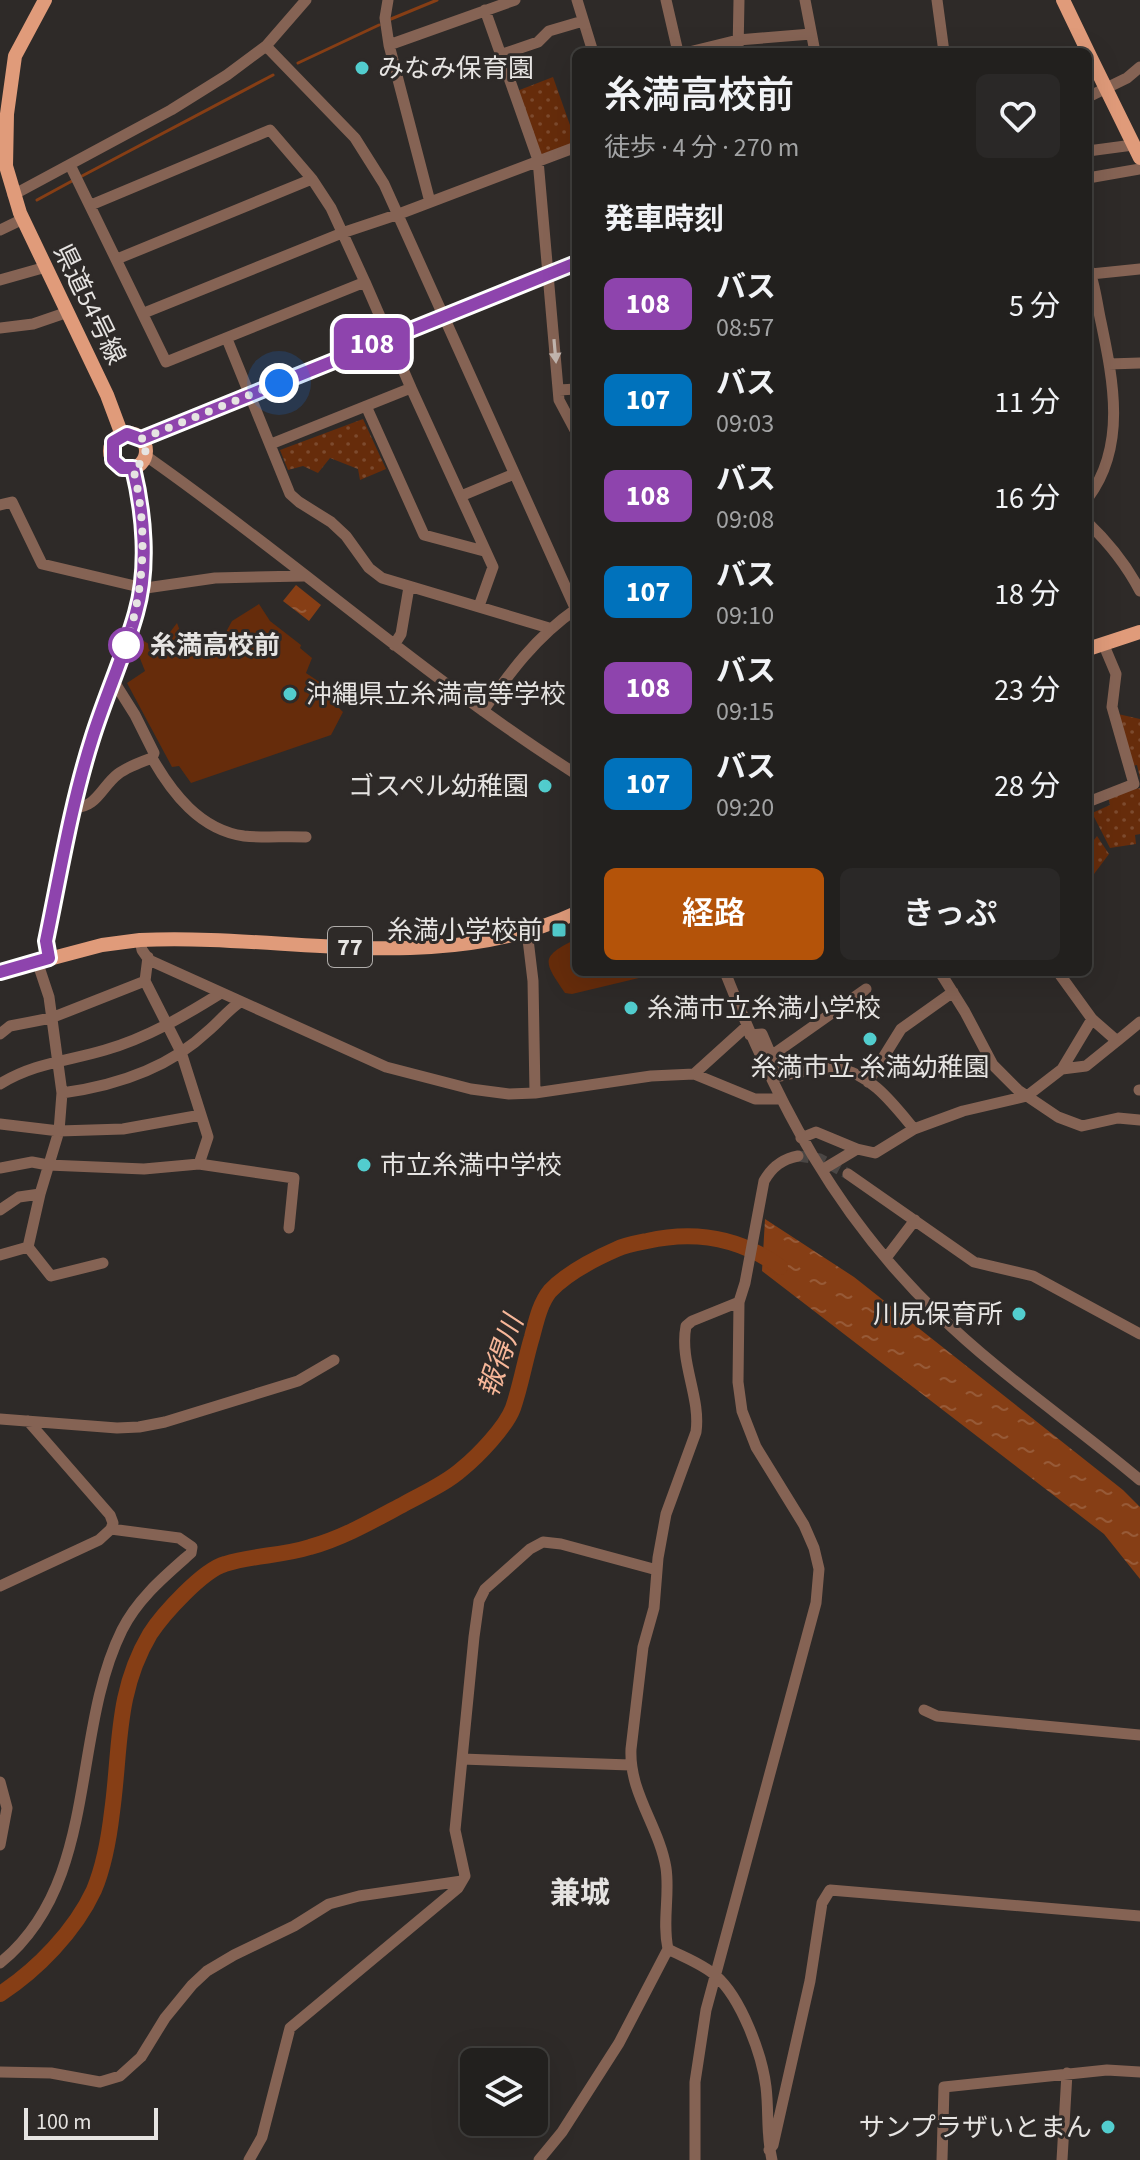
<!DOCTYPE html>
<html lang="ja">
<head>
<meta charset="utf-8">
<style>
	body { margin:0; font-family:"Source Sans 3","Noto Sans JP",sans-serif; background:#2a2827; color:#f1f3f6; height:100vh; display:flex; flex-direction:column; font-size:30px; white-space:nowrap }
	* { box-sizing:border-box; margin:0 }
	p { font-size:26px; color:#a2a3a4 }
	.icon { flex:none; width:44px; height:44px; fill:none; stroke:currentColor; stroke-width:2; stroke-linecap:round; stroke-linejoin:round }
	.map { position:relative; flex:1; overflow:hidden }
	.panel { position:absolute; left:572px; top:48px; width:520px; height:928px; display:flex; flex-direction:column; background:#22201e; border-radius:12px; box-shadow:0 8px 32px #0002,0 0 0 2px #3f3e3c }
	.panel>* { flex:none }
	.badge { padding:0 16px; border-radius:12px; font-size:28px; line-height:52px }
	.tools { position:absolute; left:460px; top:2048px; display:grid; gap:16px }
	.tools a { display:grid; place-items:center; width:88px; height:88px; border-radius:12px; background:#22201e; box-shadow:0 8px 32px #0002,0 0 0 2px #3f3e3c; font-size:40px }
	.scale { position:absolute; left:24px; bottom:20px; width:134px; box-sizing:border-box; padding-left:8px; border:4px solid #e6e4e2; border-top:0; font-size:22px; line-height:28px; white-space:nowrap; color:#e6e4e2; -webkit-text-stroke:6px #2e2a28; paint-order:stroke }
	.you { position:absolute; width:40px; height:40px; margin:-20px; border:6px solid #fff; border-radius:50%; background:#1a73e8; box-shadow:0 0 0 12px #1a73e833 }
	.map>.badge { position:absolute; translate:-50% -50%; box-shadow:0 0 0 4px #fff }
	h2 { padding:0 32px; font-size:30px; line-height:72px }
	.round { display:grid; place-items:center; flex:none; width:84px; height:84px; border-radius:12px; background:#2a2827 }
	.summary { display:flex; align-items:center; justify-content:space-between; height:136px; padding:0 32px }
	h1 { font-size:38px; font-weight:600; line-height:60px }
	.primary-button { display:flex; gap:16px; margin-top:auto; padding:16px 32px }
	.primary-button a { flex:1; height:92px; border-radius:12px; background:#b45309; color:#fff; font-size:32px; font-weight:600; line-height:92px; text-align:center }
	.primary-button a+a { background:#2a2827; color:#f1f3f6 }
	ul { padding:0; list-style:none }
	li { display:flex; align-items:center; gap:24px; height:96px; padding:0 32px }
	li div { flex:1 }
	li b { display:block; font-size:30px }
	li em { font-style:normal }
	li .badge { min-width:88px; font-weight:700; text-align:center }
	.map>svg:first-child { display:block }
	.park { fill:url(#park-dots) }
	.garden { fill:#662c0b }
	.water { fill:url(#water-ripples) }
	.lines { fill:none; stroke-linecap:round; stroke-linejoin:round }
	.stream { stroke:#863e15; stroke-width:3 }
	.river { stroke:#863e15; stroke-width:16 }
	.minor-tunnel { stroke:#4a4644; stroke-width:11; stroke-dasharray:11 5.5; stroke-linecap:butt }
	.minor { stroke:#856354; stroke-width:11 }
	.major { stroke:#e09b7a; stroke-width:14 }
	.oneway { fill:#c4b7b0 }
	.line-casing { stroke:#fff; stroke-width:18 }
	.line { stroke:#8e44ad; stroke-width:12 }
	.walk { stroke:#e6e4e2; stroke-width:8; stroke-dasharray:0 14.4 }
	.poi-dot { fill:#52cdce; stroke:#2e2a28; stroke-width:3 }
	.stop-dot { fill:#fff; stroke:#8e44ad; stroke-width:4 }
	.labels { text-anchor:middle; stroke-width:6; stroke-linejoin:round; paint-order:stroke }
	.shield { fill:#2e2a28; stroke:#afacaa; stroke-width:2 }
	.shield-label { font-size:24px; font-weight:bold; fill:#e6e4e2 }
	.poi-label { font-size:26px; fill:#e6e4e2; stroke:#2e2a28; text-anchor:start }
	.street-label { font-size:26px; fill:#e6e4e2; stroke:#2e2a28 }
	.stop-label { font-size:26px; font-weight:bold; fill:#e6e4e2; stroke:#2e2a28; text-anchor:start }
	.water-label { font-size:28px; font-style:italic; fill:#f7b799; stroke:#2e2a28 }
	.quarter-label { font-size:30px; font-weight:bold; fill:#e6e4e2; stroke:#2e2a28 }
</style>
</head>
<body>
<div class="map">
<svg width="1140" height="2160" viewBox="0 0 1140 2160">
	<defs>
		<pattern id="park-dots" width="8" height="8" patternUnits="userSpaceOnUse" patternTransform="scale(2)"><rect width="8" height="8" fill="#662c0b"/><path d="M2 2h.1M6 6h.1" fill="none" stroke="#7c4a2e" stroke-width="1.8" stroke-linecap="round"/></pattern>
		<pattern id="water-ripples" width="26" height="14" patternUnits="userSpaceOnUse" patternTransform="scale(2)"><rect width="26" height="14" fill="#863e15"/><path d="M2 4q2-2 4 0t4 0M15 11q2-2 4 0t4 0" fill="none" stroke="#975a37"/></pattern>
	</defs>
	<rect width="100%" height="100%" fill="#2e2a28"/>
	<!-- park -->
	<path class="park" d="M553,77L576,142L540,155L517,91Z
		M363,419L386,469L360,480L358,469L330,458L318,473L303,466L288,470L280,450Z
		M1118,714L1140,719V778L1137,765L1132,766Z
		M1140,788V834L1135,835L1136,844L1110,848L1092,813L1110,805L1108,796Z
		M1097,836L1109,854L1088,882V848Z"/>
	<!-- garden -->
	<path class="garden" d="M259,604L270,621L301,645L300,648L312,658L306,673L324,685L321,690L331,696V700L343,712L331,735L191,783L179,766L172,767L127,683L145,671L137,651L140,639L149,644H161L177,623L190,657L205,642L226,632L232,621Z
		M576,939V972H664L572,994L565,993C543,961 540,957 576,939Z"/>
	<!-- water -->
	<path class="water" d="M296,585L321,605L309,621L283,601Z
		M765,1219L854,1277L1123,1490L1140,1507V1579L1104,1534L762,1271Z"/>
	<g class="lines">
		<!-- stream -->
		<path class="stream" d="M391,19L437,0
			M298,63L379,25
			M82,176L273,75
			M37,200L72,181"/>
		<!-- river -->
		<path class="river" d="M0,1994C37,1970 75,1931 94,1890C104,1866 109,1838 112,1812C121,1748 115,1693 150,1634C163,1614 203,1570 225,1564C253,1555 282,1556 310,1547C343,1538 374,1520 404,1504C424,1493 445,1484 462,1469C478,1456 506,1427 513,1408C521,1385 525,1360 532,1337C536,1322 540,1303 550,1291C567,1273 594,1259 617,1249C626,1245 637,1243 647,1241C695,1230 740,1238 780,1267"/>
		<!-- minor-tunnel -->
		<path class="minor-tunnel" d="M798,1156L820,1159L848,1174"/>
		<!-- minor -->
		<path class="minor" d="M388,0L385,18L389,45L430,202
			M577,0L593,52
			M666,0L678,52
			M805,0L815,52
			M937,0L944,52
			M485,10L538,160L559,400L576,432
			M389,45L515,0
			M266,46L355,138L384,184L576,610
			M689,52L738,40L811,34
			M738,52L739,0
			M500,55L538,42L549,31L583,21
			M1088,97L1127,78L1140,67
			M1088,151L1133,145
			M70,165L166,362L365,282L331,208L312,179L270,130L91,205
			M1088,178L1140,169
			M13,195L171,110L227,75L266,46L306,0
			M0,230L23,219
			M117,259L312,179
			M1088,267C1095,283 1097,304 1101,322C1113,380 1127,446 1088,498
			M1091,274L1140,269
			M0,280L46,267
			M365,282L411,388
			M144,313L342,233L399,214L576,147
			M0,328L33,324L68,312
			M227,339L290,494L299,502L331,522L346,536L369,568L382,578L549,628
			M1109,364L1140,363
			M559,390L576,389
			M366,406L424,535L484,551
			M141,439L576,263
			M271,444L411,388L493,567L479,606
			M146,456C292,558 425,678 576,774
			M461,496L514,474
			M0,505L12,502L42,564L135,586L146,588L215,578L304,576
			M1088,523C1109,543 1127,566 1140,591
			M394,645L401,634L409,587
			M483,711C510,672 536,637 576,609
			M152,758C172,793 200,830 244,836C264,838 285,836 306,837
			M1088,802L1134,784L1112,707L1116,674L1105,648
			M74,807C96,809 102,786 118,774C127,767 141,762 152,758L154,753L135,715L113,680
			M527,931L533,981L535,1093
			M140,940L142,950L149,960L386,1067L471,1089L509,1094L535,1093L651,1076L694,1074L755,1099H779
			M725,972C777,1103 835,1215 938,1314C999,1374 1074,1424 1140,1480
			M940,972L965,1012L993,1065L1018,1090L1058,1117L1082,1126L1118,1118L1140,1120
			M1058,972L1092,1019L1117,1041L1140,1022
			M145,981L181,1052L208,1137L199,1164
			M0,1034L10,1026L51,1018L145,981L148,957
			M750,1035L762,1034L780,1076C798,1073 819,1067 837,1069C870,1072 894,1105 914,1129
			M771,1056L866,989
			M1062,1069L1086,1066L1117,1041
			M694,1074L747,1026
			M868,1082L901,1029L953,992
			M0,1084C34,1063 68,1061 105,1050C147,1038 184,1016 221,993
			M1139,1090H1140
			M62,1093C114,1086 168,1069 208,1031C220,1021 226,1012 240,1002
			M0,1124L59,1131L123,1129L201,1115
			M801,1138L816,1132L857,1149L875,1153L914,1129L963,1111L1027,1096L1062,1069L1092,1019
			M0,1168L32,1162L48,1165L144,1169L199,1164L294,1178L289,1228
			M822,1170L857,1149
			M848,1174L974,1262L1033,1276L1140,1334
			M0,1210L19,1197L40,1194L59,1131L62,1093L49,997L37,961
			M28,1247L51,1276L103,1263
			M0,1255L28,1247L40,1194
			M886,1258L915,1220
			M0,1419L117,1428L139,1427L165,1422L298,1381L334,1360
			M0,1586L99,1540L111,1529L113,1523L110,1515L28,1421
			M924,1710L937,1716L1140,1735
			M462,1759L630,1765
			M0,1782L7,1808L0,1845
			M668,1949C683,1957 703,1964 716,1976C741,1998 762,2054 766,2087C769,2111 766,2135 772,2160
			M0,1963C100,1882 70,1735 122,1630C138,1598 165,1576 191,1553L192,1547L179,1538L111,1529
			M0,2072L51,2073L100,2082L120,2076L141,2057L165,2018L192,1985L207,1971L234,1955L294,1926L329,1904L359,1896L462,1881
			M769,2150L773,2145L810,1981L822,1903L830,1890L1140,1916
			M249,2160L262,2137L290,2028L458,1888L465,1876L455,1830L474,1637L479,1601L485,1589L530,1549L543,1542L561,1544L657,1570
			M539,2160L562,2132L619,2043L668,1949C662,1922 670,1895 666,1868C659,1826 629,1793 631,1749L643,1647L654,1608L658,1558L666,1514L696,1432C701,1397 679,1362 686,1326L692,1321L739,1302
			M695,2160V2082L706,2010L816,1603L819,1569L814,1548L804,1525L756,1447L742,1411L738,1382L739,1302L745,1283L764,1181C772,1167 782,1159 798,1156
			M942,2160L944,2087L1107,2070L1140,2072
			M1062,2160L1067,2073"/>
		<!-- major -->
		<path class="major" d="M45,0L15,56L7,114L6,166L20,213L107,395L122,435
			M1063,0L1088,52
			M1088,52L1140,158
			M110 451a18 18 0 1 1 36 0a18 18 0 1 1-36 0Z
			M1088,649L1140,632
			M49,958L46,941C60,874 71,805 92,739C105,697 124,656 136,613C149,568 144,513 133,468
			M0,972L102,945L140,940C286,933 437,977 576,913"/>
	</g>
	<!-- one-way arrows -->
	<defs><path id="oneway-solid" d="M-6-.8H1V-3.2L6.5 0L1 3.2V.8H-6Z" transform="scale(2)"/></defs>
	<use class="oneway" href="#oneway-solid" transform="translate(555 351) rotate(85)"/>
	<g class="lines">
		<!-- line casing -->
		<g class="line-casing">
			<path id="line" d="M0,972L49,958L46,941C60,874 71,805 92,739C105,697 124,656 136,613C149,568 144,513 133,468H122L113,460V442L127,434L141,439L576,263"/>
		</g>
		<!-- line -->
		<use href="#line" class="line"/>
		<!-- walk -->
		<path class="walk" d="M126,645C145,587 148,527 133,468C146,462 149,451 141,439L279,383"/>
	</g>
	<!-- markers -->
	<g class="poi-dot">
		<circle cx="362" cy="68" r="8"/>
		<circle cx="290" cy="694" r="8"/>
		<circle cx="545" cy="786" r="8"/>
		<rect x="551" y="922" width="16" height="16" rx="4"/>
		<circle cx="631" cy="1008" r="8"/>
		<circle cx="870" cy="1039" r="8"/>
		<circle cx="364" cy="1165" r="8"/>
		<circle cx="1019" cy="1314" r="8"/>
		<circle cx="1108" cy="2127" r="8"/>
	</g>
	<circle class="stop-dot" cx="126" cy="645" r="16"/>
	<g class="labels">
		<!-- shield labels -->
		<rect class="shield" x="328" y="927" width="44" height="40" rx="6"/>
		<g class="shield-label">
			<text x="350" y="955">77</text>
		</g>
		<!-- poi labels -->
		<g class="poi-label">
			<text x="378" y="77">みなみ保育園</text>
			<text x="306" y="703">沖縄県立糸満高等学校</text>
			<text x="529" y="795" text-anchor="end">ゴスペル幼稚園</text>
			<text x="543" y="939" text-anchor="end">糸満小学校前</text>
			<text x="647" y="1017">糸満市立糸満小学校</text>
			<text x="870" y="1076" text-anchor="middle">糸満市立 糸満幼稚園</text>
			<text x="380" y="1174">市立糸満中学校</text>
			<text x="1003" y="1323" text-anchor="end">川尻保育所</text>
			<text x="1092" y="2136" text-anchor="end">サンプラザいとまん</text>
		</g>
		<!-- street labels -->
		<g class="street-label">
			<text transform="translate(90 304) rotate(64)" y="9">県道54号線</text>
		</g>
		<!-- stop labels -->
		<g class="stop-label">
			<text x="150" y="654">糸満高校前</text>
		</g>
		<!-- water labels -->
		<g class="water-label">
			<text transform="translate(500 1356) rotate(-71)" y="10">報得川</text>
		</g>
		<!-- quarter labels -->
		<g class="quarter-label">
			<text x="580" y="1903">兼城</text>
		</g>
	</g>
</svg>
<div class="tools">
<a><svg class="icon" aria-label="layers" viewBox="0 0 24 24"><path d="M12 4l9 5-9 5-9-5zM3 14l9 5 9-5"/></svg></a>
</div>
<div class="scale">100 m</div>
<div class="you" style="left:279px;top:383px"></div>
<b class="badge" style="left:372px;top:344px;background:#8e44ad;color:#fff">108</b>
<section class="panel">
<div class="summary"><div><h1>糸満高校前</h1><p>徒歩 · 4 分 · 270 m</p></div><a class="round"><svg class="icon" aria-label="heart" viewBox="0 0 24 24"><path d="M12 20l-8-8c-3-5 5-10 8-4 3-6 11-1 8 4z"/></svg></a></div>
<h2>発車時刻</h2>
<ul>
<li><span class="badge" style="background:#8e44ad;color:#fff">108</span><div><b>バス</b><p>08:57</p></div><em>5 分</em></li>
<li><span class="badge" style="background:#0072bc;color:#fff">107</span><div><b>バス</b><p>09:03</p></div><em>11 分</em></li>
<li><span class="badge" style="background:#8e44ad;color:#fff">108</span><div><b>バス</b><p>09:08</p></div><em>16 分</em></li>
<li><span class="badge" style="background:#0072bc;color:#fff">107</span><div><b>バス</b><p>09:10</p></div><em>18 分</em></li>
<li><span class="badge" style="background:#8e44ad;color:#fff">108</span><div><b>バス</b><p>09:15</p></div><em>23 分</em></li>
<li><span class="badge" style="background:#0072bc;color:#fff">107</span><div><b>バス</b><p>09:20</p></div><em>28 分</em></li>
</ul>
<div class="primary-button"><a>経路</a><a>きっぷ</a></div>
</section>
</div>
</body>
</html>
